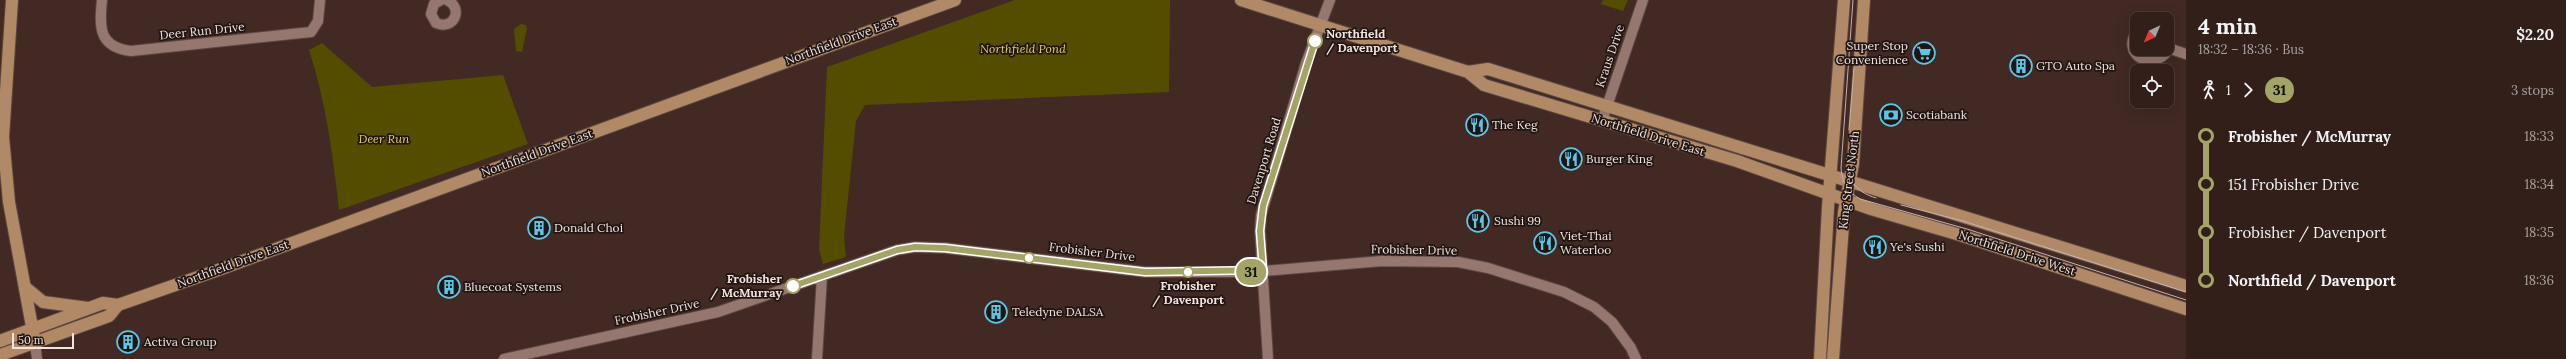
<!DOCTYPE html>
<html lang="en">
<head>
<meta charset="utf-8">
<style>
	body { margin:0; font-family:Lora,serif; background:#3a2723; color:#f1f3f6; height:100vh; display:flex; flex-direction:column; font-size:15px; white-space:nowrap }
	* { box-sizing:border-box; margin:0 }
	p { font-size:13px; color:#a8a2a2 }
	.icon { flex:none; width:22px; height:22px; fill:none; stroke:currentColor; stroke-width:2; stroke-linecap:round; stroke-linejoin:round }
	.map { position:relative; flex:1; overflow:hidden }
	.side { display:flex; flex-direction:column; background:#321f1a; width:380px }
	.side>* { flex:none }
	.badge { padding:0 8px; border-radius:13px; font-size:14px; line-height:26px }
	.needle { width:26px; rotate:224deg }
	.tools { position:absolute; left:2130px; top:12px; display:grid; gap:8px }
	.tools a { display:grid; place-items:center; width:44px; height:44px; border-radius:8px; background:#321f1a; box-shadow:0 4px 16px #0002,0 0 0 1px #4d3d39; font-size:20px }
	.scale { position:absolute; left:12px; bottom:10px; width:62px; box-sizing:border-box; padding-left:4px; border:2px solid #f3e2de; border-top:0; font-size:11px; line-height:14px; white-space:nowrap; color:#f3e2de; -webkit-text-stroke:3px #201512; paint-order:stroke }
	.map>.badge { position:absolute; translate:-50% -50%; box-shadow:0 0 0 2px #fff }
	.legs { display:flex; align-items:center; gap:6px; height:44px; padding:0 12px; font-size:13px }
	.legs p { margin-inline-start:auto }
	.head { display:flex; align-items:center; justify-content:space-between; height:68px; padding:0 12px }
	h1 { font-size:22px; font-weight:800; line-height:30px }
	ul { padding:0 12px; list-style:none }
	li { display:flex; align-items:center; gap:14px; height:48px; font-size:15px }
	li i { display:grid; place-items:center; width:6px; height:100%; margin:0 5px; background:currentColor }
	li i::after { content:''; width:10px; height:10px; margin:-5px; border:3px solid; border-radius:50%; background:#321f1a }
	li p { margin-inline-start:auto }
	li:first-child i { background:linear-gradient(#0000 50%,currentColor 0) }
	li:last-child i { background:linear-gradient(currentColor 50%,#0000 0) }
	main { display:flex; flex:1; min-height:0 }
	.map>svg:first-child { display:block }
	.green { fill:#544d00 }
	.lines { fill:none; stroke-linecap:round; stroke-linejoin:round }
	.minor-casing { stroke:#5d4742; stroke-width:12 }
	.major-casing { stroke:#5d4742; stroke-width:14 }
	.minor { stroke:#95776f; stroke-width:10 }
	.major { stroke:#b18966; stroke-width:12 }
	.tram { stroke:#c5b2ae; stroke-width:1 }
	.line-1-casing { stroke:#fff; stroke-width:9 }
	.line-1 { stroke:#a4a466; stroke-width:6 }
	.stop-1-dot { fill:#fff; stroke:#a4a466; stroke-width:2 }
	.labels { text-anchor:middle; stroke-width:3.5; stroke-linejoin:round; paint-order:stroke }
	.street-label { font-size:12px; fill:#f3e2de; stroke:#201512 }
	.stop-label { font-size:12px; font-weight:bold; fill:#f3e2de; stroke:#201512; text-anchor:start }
	.poi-label { font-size:12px; fill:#f3e2de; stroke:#201512; text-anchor:start }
	.park-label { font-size:12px; font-style:italic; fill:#e1d352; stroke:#201512 }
</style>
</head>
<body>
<main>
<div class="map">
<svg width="2186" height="359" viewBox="0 0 2186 359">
	<rect width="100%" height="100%" fill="#422923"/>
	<!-- green -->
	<path class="green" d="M1015,0H1170L1169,92L865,105L856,121L844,236L846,257L823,264L819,249L827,67Z
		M1603,0H1628L1623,11L1601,4Z
		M521,24L526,25L527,29L522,52L516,51L514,29Z
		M322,43L372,87L503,75L528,144L339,210C333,155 326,102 309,50Z"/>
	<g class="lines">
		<!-- minor casing -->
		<g class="minor-casing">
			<path id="minor" d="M102,0C99,28 99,47 131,51L311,32L318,21L320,0
				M441,0L434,4L431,14L436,23C454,31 464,8 447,0
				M2137,32C2122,51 2147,71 2165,54L2169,42L2167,35
				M2168,48L2186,54
				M1602,121L1643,0
				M35,343L37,359
				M504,359L718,312L897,250L915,247L945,248L1145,272H1251L1382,261L1458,262L1488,268L1564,292L1594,307L1612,322L1631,348L1636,359
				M817,359L822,276
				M1268,359L1260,231L1261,215L1306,63L1330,0"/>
		</g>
		<!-- major casing -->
		<g class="major-casing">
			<path id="major" d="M12,0L3,137L9,202L35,343
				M1241,0L1468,72L1484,85L1737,161L1871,209L1960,235L2186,309
				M1468,72L1488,69L2186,286
				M25,287L43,302L88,308
				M0,341L103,303L118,305L221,269L955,0
				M0,355L109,316L118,305
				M1820,359L1828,207L1844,0
				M1833,359L1844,212L1853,164L1864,0"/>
		</g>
		<!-- minor -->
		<use href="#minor" class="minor"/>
		<!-- major -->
		<use href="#major" class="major"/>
		<!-- tram -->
		<path class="tram" d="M1853,0L1841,168C1842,183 1847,191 1860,199L1967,229L2186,300
			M1849,130L1854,68
			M1847,155C1845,177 1855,192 1876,198
			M1901,205L1963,221L2186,292"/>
	</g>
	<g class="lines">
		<!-- line-1 casing -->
		<g class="line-1-casing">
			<path id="line-1" d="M793,286L897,250L915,247L945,248L1145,272L1263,270L1260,231L1263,206L1315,41"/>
		</g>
		<!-- line-1 -->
		<use href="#line-1" class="line-1"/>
	</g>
	<!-- icons -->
	<defs>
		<g id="supermarket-ring" transform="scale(1.15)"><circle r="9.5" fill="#201512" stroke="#5bc7e7" stroke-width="1.5"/><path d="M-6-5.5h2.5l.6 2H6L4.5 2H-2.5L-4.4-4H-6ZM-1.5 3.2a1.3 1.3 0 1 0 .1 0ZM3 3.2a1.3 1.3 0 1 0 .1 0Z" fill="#5bc7e7"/></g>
		<g id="building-ring" transform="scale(1.15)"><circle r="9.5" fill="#201512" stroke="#5bc7e7" stroke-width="1.5"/><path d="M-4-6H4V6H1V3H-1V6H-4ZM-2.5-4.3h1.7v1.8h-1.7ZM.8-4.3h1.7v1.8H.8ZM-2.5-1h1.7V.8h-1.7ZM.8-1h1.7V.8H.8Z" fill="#5bc7e7"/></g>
		<g id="bank-ring" transform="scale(1.15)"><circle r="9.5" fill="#201512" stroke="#5bc7e7" stroke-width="1.5"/><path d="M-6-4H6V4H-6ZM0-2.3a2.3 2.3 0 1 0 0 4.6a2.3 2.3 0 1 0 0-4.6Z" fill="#5bc7e7"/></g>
		<g id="restaurant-ring" transform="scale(1.15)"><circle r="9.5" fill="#201512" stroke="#5bc7e7" stroke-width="1.5"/><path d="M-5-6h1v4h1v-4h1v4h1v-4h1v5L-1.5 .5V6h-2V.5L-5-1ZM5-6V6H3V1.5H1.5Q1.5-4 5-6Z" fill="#5bc7e7"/></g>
	</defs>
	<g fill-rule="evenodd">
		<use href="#supermarket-ring" x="1924" y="53"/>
		<use href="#building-ring" x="2021" y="66"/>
		<use href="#bank-ring" x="1891" y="115"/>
		<use href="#restaurant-ring" x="1477" y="125"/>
		<use href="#restaurant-ring" x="1571" y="159"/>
		<use href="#restaurant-ring" x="1478" y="221"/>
		<use href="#building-ring" x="539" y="228"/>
		<use href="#restaurant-ring" x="1545" y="243"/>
		<use href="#restaurant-ring" x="1875" y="247"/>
		<use href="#building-ring" x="449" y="287"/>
		<use href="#building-ring" x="996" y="312"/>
		<use href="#building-ring" x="128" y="342"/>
	</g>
	<!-- markers -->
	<g class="stop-1-dot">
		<circle cx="1315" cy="41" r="7"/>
		<circle cx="1029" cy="258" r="5"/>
		<circle cx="1188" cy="272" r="5"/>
		<circle cx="793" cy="286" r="7"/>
	</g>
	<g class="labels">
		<!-- street labels -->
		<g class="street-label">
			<text transform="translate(202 31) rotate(-6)" y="4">Deer Run Drive</text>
			<text transform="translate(841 41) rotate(-20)" y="4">Northfield Drive East</text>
			<text transform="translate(1610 56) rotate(-71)" y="4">Kraus Drive</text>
			<text transform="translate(1648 135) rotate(17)" y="4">Northfield Drive East</text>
			<text transform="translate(537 153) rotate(-20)" y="4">Northfield Drive East</text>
			<text transform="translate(1264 161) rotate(-73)" y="4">Davenport Road</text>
			<text transform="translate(1849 180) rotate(-83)" y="4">King Street North</text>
			<text transform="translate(1414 250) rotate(1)" y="4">Frobisher Drive</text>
			<text transform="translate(1092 252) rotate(7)" y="4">Frobisher Drive</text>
			<text transform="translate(2017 253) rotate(18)" y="4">Northfield Drive West</text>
			<text transform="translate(233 264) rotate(-20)" y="4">Northfield Drive East</text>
			<text transform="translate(657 312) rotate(-12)" y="4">Frobisher Drive</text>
		</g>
		<!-- stop labels -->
		<g class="stop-label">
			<text x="1326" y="38">Northfield<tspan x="1326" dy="14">/ Davenport</tspan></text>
			<text x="782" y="283" text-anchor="end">Frobisher<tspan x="782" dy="14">/ McMurray</tspan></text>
			<text x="1188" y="290" text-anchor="middle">Frobisher<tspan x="1188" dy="14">/ Davenport</tspan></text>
		</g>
		<!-- poi labels -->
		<g class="poi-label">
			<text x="1908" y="50" text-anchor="end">Super Stop<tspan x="1908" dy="14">Convenience</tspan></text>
			<text x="2036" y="70">GTO Auto Spa</text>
			<text x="1906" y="119">Scotiabank</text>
			<text x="1492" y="129">The Keg</text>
			<text x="1586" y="163">Burger King</text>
			<text x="1494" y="225">Sushi 99</text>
			<text x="554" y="232">Donald Choi</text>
			<text x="1560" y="240">Viet-Thai<tspan x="1560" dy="14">Waterloo</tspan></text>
			<text x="1890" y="251">Ye's Sushi</text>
			<text x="464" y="291">Bluecoat Systems</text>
			<text x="1012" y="316">Teledyne DALSA</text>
			<text x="144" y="346">Activa Group</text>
		</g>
		<!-- park labels -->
		<g class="park-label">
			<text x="1023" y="53">Northfield Pond</text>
			<text x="384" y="143">Deer Run</text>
		</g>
	</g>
</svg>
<div class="tools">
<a><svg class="needle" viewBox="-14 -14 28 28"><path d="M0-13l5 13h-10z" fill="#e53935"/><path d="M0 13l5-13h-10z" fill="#a8a2a2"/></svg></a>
<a><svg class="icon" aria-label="locate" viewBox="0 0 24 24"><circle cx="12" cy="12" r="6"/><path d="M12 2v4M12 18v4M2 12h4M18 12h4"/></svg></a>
</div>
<div class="scale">50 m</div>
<b class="badge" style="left:1251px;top:272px;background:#a4a466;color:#111">31</b>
</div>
<section class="side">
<div class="head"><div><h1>4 min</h1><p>18:32 – 18:36 · Bus</p></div><b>$2.20</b></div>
<div class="legs"><svg class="icon" aria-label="walk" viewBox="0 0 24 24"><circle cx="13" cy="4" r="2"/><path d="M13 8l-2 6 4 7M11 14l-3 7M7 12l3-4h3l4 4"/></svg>1<svg class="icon" aria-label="forward" viewBox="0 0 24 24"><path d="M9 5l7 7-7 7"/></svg><b class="badge" style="background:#a4a466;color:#111">31</b><p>3 stops</p></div>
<ul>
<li><i style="color:#a4a466"></i><b>Frobisher / McMurray</b><p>18:33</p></li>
<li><i style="color:#a4a466"></i><span>151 Frobisher Drive</span><p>18:34</p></li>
<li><i style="color:#a4a466"></i><span>Frobisher / Davenport</span><p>18:35</p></li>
<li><i style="color:#a4a466"></i><b>Northfield / Davenport</b><p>18:36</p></li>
</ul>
</section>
</main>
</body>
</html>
